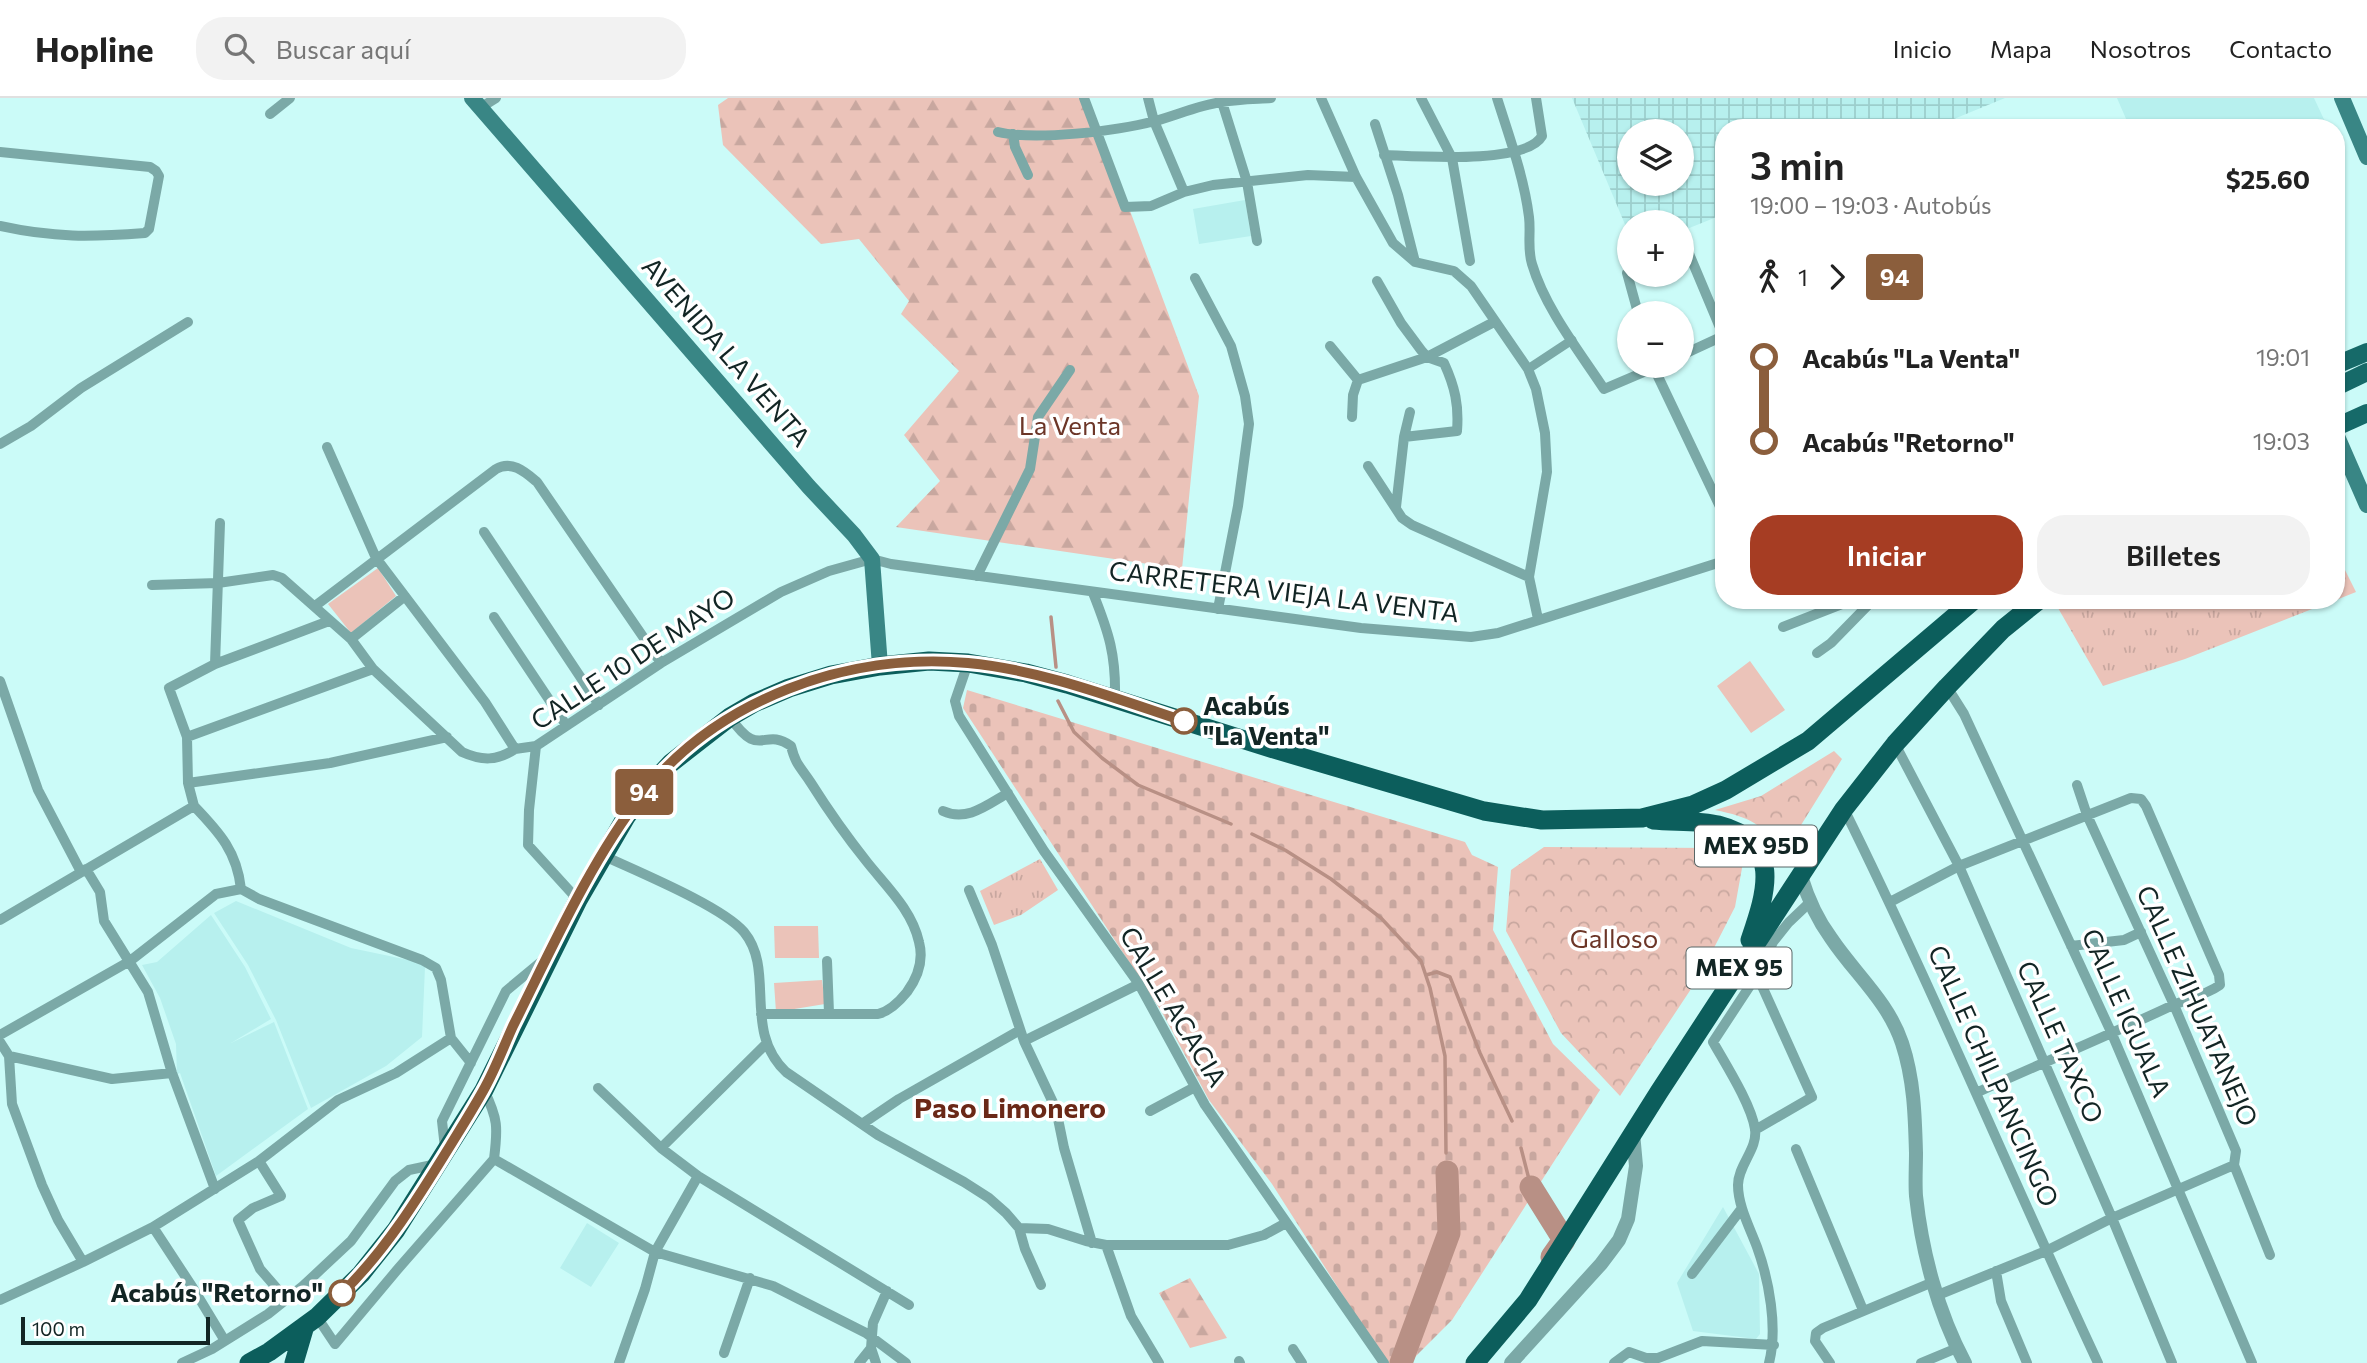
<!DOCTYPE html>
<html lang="es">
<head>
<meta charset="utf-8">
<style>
	body { margin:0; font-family:Commissioner,sans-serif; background:#f2f2f2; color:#222; height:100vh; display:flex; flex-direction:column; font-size:26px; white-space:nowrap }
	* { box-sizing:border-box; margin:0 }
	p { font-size:23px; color:#767676 }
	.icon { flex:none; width:38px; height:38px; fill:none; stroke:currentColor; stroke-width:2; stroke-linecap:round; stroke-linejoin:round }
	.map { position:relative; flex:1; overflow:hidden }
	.side { position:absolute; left:1715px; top:21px; width:630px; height:490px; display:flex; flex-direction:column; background:#fff; border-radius:28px; box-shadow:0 2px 5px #0004 }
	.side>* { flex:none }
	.badge { padding:0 14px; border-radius:5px; font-size:24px; line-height:46px }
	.fabs { position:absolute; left:1617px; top:21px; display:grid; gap:14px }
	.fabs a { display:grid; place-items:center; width:77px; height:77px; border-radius:50%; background:#fff; box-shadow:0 2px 5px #0004; font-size:35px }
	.scale { position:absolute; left:21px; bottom:18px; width:189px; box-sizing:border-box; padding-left:7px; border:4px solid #122524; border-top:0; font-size:19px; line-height:24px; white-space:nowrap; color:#122524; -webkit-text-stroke:5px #fff; paint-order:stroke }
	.map>.badge { position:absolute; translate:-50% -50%; box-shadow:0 0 0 4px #fff }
	.legs { display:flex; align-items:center; gap:10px; height:77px; padding:0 35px; font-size:23px }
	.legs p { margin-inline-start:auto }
	.head { display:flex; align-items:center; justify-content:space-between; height:119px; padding:0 35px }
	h1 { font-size:38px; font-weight:600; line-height:52px }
	.action { display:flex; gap:14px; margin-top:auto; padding:14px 35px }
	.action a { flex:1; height:80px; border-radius:28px; background:#a63d23; color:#fff; font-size:28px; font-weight:600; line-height:80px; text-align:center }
	.action a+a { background:#f2f2f2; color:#222 }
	ul { padding:0 35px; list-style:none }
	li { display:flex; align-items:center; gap:24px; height:84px; font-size:26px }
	li i { display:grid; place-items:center; width:10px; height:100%; margin:0 9px; background:currentColor }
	li i::after { content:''; width:18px; height:18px; margin:-9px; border:5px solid; border-radius:50%; background:#fff }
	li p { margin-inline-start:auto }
	li:first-child i { background:linear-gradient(#0000 50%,currentColor 0) }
	li:last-child i { background:linear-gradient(currentColor 50%,#0000 0) }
	header { display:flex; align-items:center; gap:42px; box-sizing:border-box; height:98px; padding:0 35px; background:#fff; border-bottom:2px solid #e0e0e0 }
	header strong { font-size:33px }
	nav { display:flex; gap:38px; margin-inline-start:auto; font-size:24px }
	.search { width:490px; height:63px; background:#f2f2f2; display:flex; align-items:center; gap:18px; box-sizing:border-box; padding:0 24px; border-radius:28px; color:#767676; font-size:26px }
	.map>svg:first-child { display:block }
	.built { fill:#b7f0ee }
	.industrial { fill:url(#industrial-grid); fill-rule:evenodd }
	.grass { fill:url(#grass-tufts) }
	.forest { fill:url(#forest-firs) }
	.cemetery { fill:url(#cemetery-stones) }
	.park { fill:url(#park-crowns) }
	.pitch { fill:#ebc3b9 }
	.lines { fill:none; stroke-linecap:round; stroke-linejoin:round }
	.stream { stroke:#b89085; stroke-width:3.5 }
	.river { stroke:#b89085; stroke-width:23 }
	.pedestrian { stroke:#7ba9a7; stroke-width:9 }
	.minor { stroke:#7ba9a7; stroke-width:10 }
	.tertiary { stroke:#7ba9a7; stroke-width:14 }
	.secondary { stroke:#398685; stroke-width:16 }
	.primary { stroke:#166a69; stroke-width:18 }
	.trunk { stroke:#0c5e5c; stroke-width:19 }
	.line-1-casing { stroke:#fff; stroke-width:16 }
	.line-1 { stroke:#8b5e3c; stroke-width:10 }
	.stop-1-dot { fill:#fff; stroke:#8b5e3c; stroke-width:3.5 }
	.labels { text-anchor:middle; stroke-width:7; stroke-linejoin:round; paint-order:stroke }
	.shield { fill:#fff; stroke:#596666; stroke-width:2 }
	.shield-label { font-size:24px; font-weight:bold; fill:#122524 }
	.street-label { font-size:26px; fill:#122524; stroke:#fff }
	.park-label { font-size:26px; fill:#6c3628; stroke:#fff }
	.stop-label { font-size:26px; font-weight:bold; fill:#122524; stroke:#fff; text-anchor:start }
	.neighbourhood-label { font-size:28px; font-weight:bold; fill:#6a2817; stroke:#fff }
</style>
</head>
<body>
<header>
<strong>Hopline</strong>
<div class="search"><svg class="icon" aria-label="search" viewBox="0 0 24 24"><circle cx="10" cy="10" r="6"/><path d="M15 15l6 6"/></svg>Buscar aquí</div>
<nav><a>Inicio</a><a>Mapa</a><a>Nosotros</a><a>Contacto</a></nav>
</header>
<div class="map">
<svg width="2367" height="1265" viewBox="0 0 2367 1265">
	<defs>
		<pattern id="industrial-grid" width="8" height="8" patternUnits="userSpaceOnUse" patternTransform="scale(1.75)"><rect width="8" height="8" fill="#b7f0ee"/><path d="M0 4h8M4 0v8" fill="none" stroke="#9ccecc"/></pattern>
		<pattern id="grass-tufts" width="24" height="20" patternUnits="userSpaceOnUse" patternTransform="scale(1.75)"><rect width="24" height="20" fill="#ebc3b9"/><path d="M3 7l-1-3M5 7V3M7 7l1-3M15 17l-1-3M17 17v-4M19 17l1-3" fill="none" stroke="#c8a79f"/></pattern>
		<pattern id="forest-firs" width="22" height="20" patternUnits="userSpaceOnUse" patternTransform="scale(1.75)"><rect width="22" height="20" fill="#ebc3b9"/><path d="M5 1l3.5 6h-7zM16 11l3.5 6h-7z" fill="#c8a79f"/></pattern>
		<pattern id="cemetery-stones" width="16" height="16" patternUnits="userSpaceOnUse" patternTransform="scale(1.75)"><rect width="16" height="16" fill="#ebc3b9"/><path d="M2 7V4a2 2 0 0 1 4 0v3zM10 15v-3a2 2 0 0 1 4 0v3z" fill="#c8a79f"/></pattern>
		<pattern id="park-crowns" width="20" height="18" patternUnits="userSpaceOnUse" patternTransform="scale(1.75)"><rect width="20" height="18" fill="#ebc3b9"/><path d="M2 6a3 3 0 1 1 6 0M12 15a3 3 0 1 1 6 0" fill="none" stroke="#c8a79f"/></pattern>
	</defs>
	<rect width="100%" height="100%" fill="#cbfbf8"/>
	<!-- built -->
	<path class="built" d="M2117,0H2314L2328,30H2130Z
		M1245,102L1251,138L1199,146L1193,111Z
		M236,803L351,850L418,864L425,869L422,939L386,968L311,1010L276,922L248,867L214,815Z
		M211,817L245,869L271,921L231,945L274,924L308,1011L216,1078L180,975L177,976L176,946L160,900L142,867L157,864Z
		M1723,1109L1759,1176L1760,1236L1756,1241L1693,1233L1677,1185Z
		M587,1125L619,1145L591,1189L560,1170Z"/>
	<!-- industrial -->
	<path class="industrial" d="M1572,0H2005L1932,30H1724V116L1682,133V124H1629V136ZM1629,33H1682V86H1629Z"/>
	<!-- grass -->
	<path class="grass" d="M2336,454L2356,494L2336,502Z
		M2069,502H2335L2185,561L2103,588L2058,510Z
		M1040,761L1058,792L1021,817L994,827L980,793Z"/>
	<!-- forest -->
	<path class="forest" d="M728,0H1088L1199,298L1182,471L896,429L940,383L904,337L959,273L901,216L909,203L859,141L821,146L723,47L718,7Z
		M1190,1180L1227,1240L1190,1250L1159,1195Z"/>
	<!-- cemetery -->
	<path class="cemetery" d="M967,592L1465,744L1472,757L1498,769L1493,832L1553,946L1600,992L1452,1222L1409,1265H1386L1272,1086L1209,1002L1163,916L963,610Z"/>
	<!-- park -->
	<path class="park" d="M1834,653L1842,661L1780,761C1769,726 1748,719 1715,712L1761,698Z
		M1735,748L1744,759L1735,809L1699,879L1620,998L1561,935L1506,833L1511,772L1544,749L1715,750Z"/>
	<!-- pitch -->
	<path class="pitch" d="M378,470L396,498L351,535L328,506Z
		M1750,563L1785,612L1751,635L1717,588Z
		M774,828H818L819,860H775Z
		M822,882L825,906L776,914L774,885Z"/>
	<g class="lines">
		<!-- stream -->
		<path class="stream" d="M1051,519L1056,569
			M1058,603L1074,634L1102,660L1138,687L1231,726
			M1252,736L1285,752L1331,781L1381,820L1421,863L1430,890L1445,958L1446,1055
			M1426,877L1437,874L1450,879L1480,955L1512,1023
			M1521,1050L1531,1089"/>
		<!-- river -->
		<path class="river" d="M1531,1089L1564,1142L1552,1159
			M1401,1265L1449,1135L1447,1074"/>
		<!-- pedestrian -->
		<path class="pedestrian" d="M1528,271L1572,242"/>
		<!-- minor -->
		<path class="minor" d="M1084,0L1125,109L1151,108L1184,94L1213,87L1308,77L1356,79
			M1148,0L1154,23L1184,94
			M1321,0L1356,79L1393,145L1415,164L1454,173L1471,188L1528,271L1536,291L1545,335L1547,374L1529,479L1538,521
			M1421,0L1452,60L1470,163
			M1497,0C1509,38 1524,79 1529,119C1531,135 1527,150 1532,166C1545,210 1579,253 1604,291L1658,268
			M1222,4L1247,84L1257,143
			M480,10L496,0
			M270,16L290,0
			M1375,26L1398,97L1415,164
			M998,34C1035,43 1117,33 1155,23C1177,17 1199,7 1222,4C1238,1 1255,1 1271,0
			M1013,36L1015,49L1028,77
			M0,54L150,69L156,73L159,78L149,131L145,135C91,139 54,140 0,128
			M1384,57C1415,58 1526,67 1542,38L1536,0
			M1682,139L1724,239
			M1627,175L1638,215
			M1195,180L1231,248L1245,298L1249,326L1238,408L1218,511
			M1377,183L1401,225L1421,252L1427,259L1444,265C1455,289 1459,307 1457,333L1404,339
			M1330,248L1358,282
			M1682,257L1723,238
			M1653,268L1724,417
			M1352,319L1353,297L1358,282L1427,259L1494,224
			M0,346L31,328L81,290L188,224
			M327,349L376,460L485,604L515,651L536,648
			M1368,368L1402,420L1412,427L1529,479
			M1396,409L1404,339L1410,314
			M484,434L599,607
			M977,478L1030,371L1038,319L1070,272
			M152,487L218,485L273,477L282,480L351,541L373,571L462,654C482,663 497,663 515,651
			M1093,495C1109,535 1116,557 1115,600
			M315,508L496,371C512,362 525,374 537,384L661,565
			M494,519L566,627
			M1783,529L1852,502
			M351,541L405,498
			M1817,555L1831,545L1873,502
			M968,565L955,603L959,618L1044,753L1139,886L1205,1007L1384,1265
			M215,566L220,425
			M0,583L38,692L81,774
			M1947,589L1964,616L2112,936L2252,1265
			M730,619C760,663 763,628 791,648C796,668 801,669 811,685C828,712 847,739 867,764C886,788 912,812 919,844C924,863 918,879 907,894C899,904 890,913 878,916H761
			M187,639L373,571
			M1895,646L1959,768L2112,1120L2172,1265
			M188,685L330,665L447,639
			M2077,687L2087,717L2174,907L2236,1053L2234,1067L2270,1157
			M194,708L188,685L187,639L169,590L215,566L329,523
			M194,708C220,735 237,754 241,791
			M1844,711C1934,893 2012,1081 2098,1265
			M943,713C967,724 987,707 1008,695
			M602,757C636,773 722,808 744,834C776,873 742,932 786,974L878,1037L964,1084L989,1100L1006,1115L1019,1130L1025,1151L1041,1187
			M86,771L100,794L104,823L148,894L172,975L215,1091
			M241,791L259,801L422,862L436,870L441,882L451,940L471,965
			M969,792L992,847L1024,943L1056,1011L1064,1050L1092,1145
			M578,802L528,747L529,712L536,648L661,565L781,494L829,473L872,461L891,466L1361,530L1471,539L1498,535L1724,463
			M1890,804L1959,768L2131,700L2141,701L2146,708L2219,877L2220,887C2206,897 2187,901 2171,908C2107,938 2042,965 1978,994
			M0,822L194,708
			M2071,848L2124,842L2141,834
			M827,863L829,915
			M0,937L130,863L216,796L241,791
			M1024,943L1139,886
			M0,944L9,958L12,1006L42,1087L58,1122L83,1164
			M9,958L112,981L172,975
			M598,990L661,1050L698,1078L909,1207
			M484,992C498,1021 498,1029 494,1061
			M1150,1013L1195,989
			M862,1026L899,1001L1020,932
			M1755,1032L1812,999L1757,877
			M445,1050L442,1023L506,893L542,863
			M661,1050L766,946
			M1796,1051L1863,1212
			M494,1061L655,1154L773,1188L866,1235L906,1265
			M259,1063L281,1098L253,1110L238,1122L260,1171L286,1201
			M153,1129L193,1190L225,1243
			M1019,1130L1048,1131L1086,1143L1106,1147H1228L1264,1137L1286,1125
			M1106,1147L1131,1218L1159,1265
			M1996,1173L2001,1203L2027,1265
			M1692,1176L1742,1110
			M1938,1197L2046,1153L2112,1120L2234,1067
			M0,1202L83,1164L153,1129L259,1063L338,1002L396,975L451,940
			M317,1219L335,1246L397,1172L494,1061
			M871,1250L876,1265
			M1293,1251L1302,1265
			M724,1255L750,1180
			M1239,1263L1240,1265
			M182,1265L212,1251L268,1216L303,1188L351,1143L395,1083L409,1072L437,1066
			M619,1265L645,1191L655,1154L698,1078
			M859,1265L871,1250L873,1225L887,1193
			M1614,1265L1629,1254L1646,1260H1658L1702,1243L1774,1247
			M1769,1265C1778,1230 1769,1182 1757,1149C1750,1130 1738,1108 1738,1087C1738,1067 1758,1051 1755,1031C1751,1006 1726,967 1713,944L1757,877L1773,844L1789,824L1809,805
			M1830,1265L1815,1243L1816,1235L1823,1230L1933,1184
			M1921,1265L1957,1250"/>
		<!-- tertiary -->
		<path class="tertiary" d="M1801,778C1808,801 1817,821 1831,840C1855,876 1888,903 1902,945C1914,981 1915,1018 1916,1055C1916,1069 1915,1084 1916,1098C1922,1154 1938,1215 1965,1265
			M1511,1265L1601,1166L1619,1142L1628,1121L1636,1068L1633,1035"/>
		<!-- secondary -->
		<path class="secondary" d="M472,0L809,389L854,437L872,461L880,568
			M2342,0L2367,59
			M2336,336L2367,407"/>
		<!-- primary -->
		<path class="primary" d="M2336,267L2367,254
			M2336,289L2367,274
			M2336,329L2367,315"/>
		<!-- trunk -->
		<path class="trunk" d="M1653,722C1673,724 1700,722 1718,727C1784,744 1766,795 1750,842
			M249,1265L269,1254L317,1219L361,1176L396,1132L484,992L578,802L626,719L644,694L671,665L730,619L754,605L789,590L831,577L880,568L929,563L968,565L1026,575L1067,586L1267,649L1484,713L1542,722L1642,720L1693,707L1726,692L1808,643L1974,502
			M294,1265L304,1231
			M1475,1265L1528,1202L1659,994L1844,711L1895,646L1947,589L2003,531L2039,502"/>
	</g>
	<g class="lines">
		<!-- line-1 casing -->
		<g class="line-1-casing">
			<path id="line-1" d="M342,1195C386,1152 418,1100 450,1048C461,1030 473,1011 483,993C495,972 503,950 513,928C550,854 591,762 642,697C717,601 848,554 968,565C1042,572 1114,600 1184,623"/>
		</g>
		<!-- line-1 -->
		<use href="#line-1" class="line-1"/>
	</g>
	<!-- markers -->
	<g class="stop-1-dot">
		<circle cx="1184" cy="623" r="12"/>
		<circle cx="342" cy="1195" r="12"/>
	</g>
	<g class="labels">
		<!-- shield labels -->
		<g class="shield">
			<rect x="1695" y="727.5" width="122" height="41" rx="5"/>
			<rect x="1686.5" y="849.5" width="105" height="41" rx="5"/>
		</g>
		<g class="shield-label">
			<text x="1756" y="756">MEX 95D</text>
			<text x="1739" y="878">MEX 95</text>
		</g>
		<!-- street labels -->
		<g class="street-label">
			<text transform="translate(726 254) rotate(49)" y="9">AVENIDA LA VENTA</text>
			<text transform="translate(1284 494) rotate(7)" y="9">CARRETERA VIEJA LA VENTA</text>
			<text transform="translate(633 561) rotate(-33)" y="9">CALLE 10 DE MAYO</text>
			<text transform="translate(2197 908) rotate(66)" y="9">CALLE ZIHUATANEJO</text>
			<text transform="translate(1173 909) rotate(59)" y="9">CALLE ACACIA</text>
			<text transform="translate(2126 915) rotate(66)" y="9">CALLE IGUALA</text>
			<text transform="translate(2060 944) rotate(66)" y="9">CALLE TAXCO</text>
			<text transform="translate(1993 978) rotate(66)" y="9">CALLE CHILPANCINGO</text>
		</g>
		<!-- park labels -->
		<g class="park-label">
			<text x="1070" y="337">La Venta</text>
			<text x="1614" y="850">Galloso</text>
		</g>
		<!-- stop labels -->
		<g class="stop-label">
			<text x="1203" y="617">Acabús<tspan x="1203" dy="30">"La Venta"</tspan></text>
			<text x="323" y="1204" text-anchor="end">Acabús "Retorno"</text>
		</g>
		<!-- neighbourhood labels -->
		<g class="neighbourhood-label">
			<text x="1010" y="1020">Paso Limonero</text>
		</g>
	</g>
</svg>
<div class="fabs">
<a><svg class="icon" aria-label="layers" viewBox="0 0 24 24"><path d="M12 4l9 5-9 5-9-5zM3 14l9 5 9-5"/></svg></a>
<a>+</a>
<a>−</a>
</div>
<div class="scale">100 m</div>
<b class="badge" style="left:644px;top:694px;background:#8b5e3c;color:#fff">94</b>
<section class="side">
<div class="head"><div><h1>3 min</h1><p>19:00 – 19:03 · Autobús</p></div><b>$25.60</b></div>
<div class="legs"><svg class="icon" aria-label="walk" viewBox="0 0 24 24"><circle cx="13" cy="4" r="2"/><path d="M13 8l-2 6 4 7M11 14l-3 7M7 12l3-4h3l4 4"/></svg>1<svg class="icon" aria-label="forward" viewBox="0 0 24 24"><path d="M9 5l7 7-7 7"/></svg><b class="badge" style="background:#8b5e3c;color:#fff">94</b></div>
<ul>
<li><i style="color:#8b5e3c"></i><b>Acabús &quot;La Venta&quot;</b><p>19:01</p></li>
<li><i style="color:#8b5e3c"></i><b>Acabús &quot;Retorno&quot;</b><p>19:03</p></li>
</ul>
<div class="action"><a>Iniciar</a><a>Billetes</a></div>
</section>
</div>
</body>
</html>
